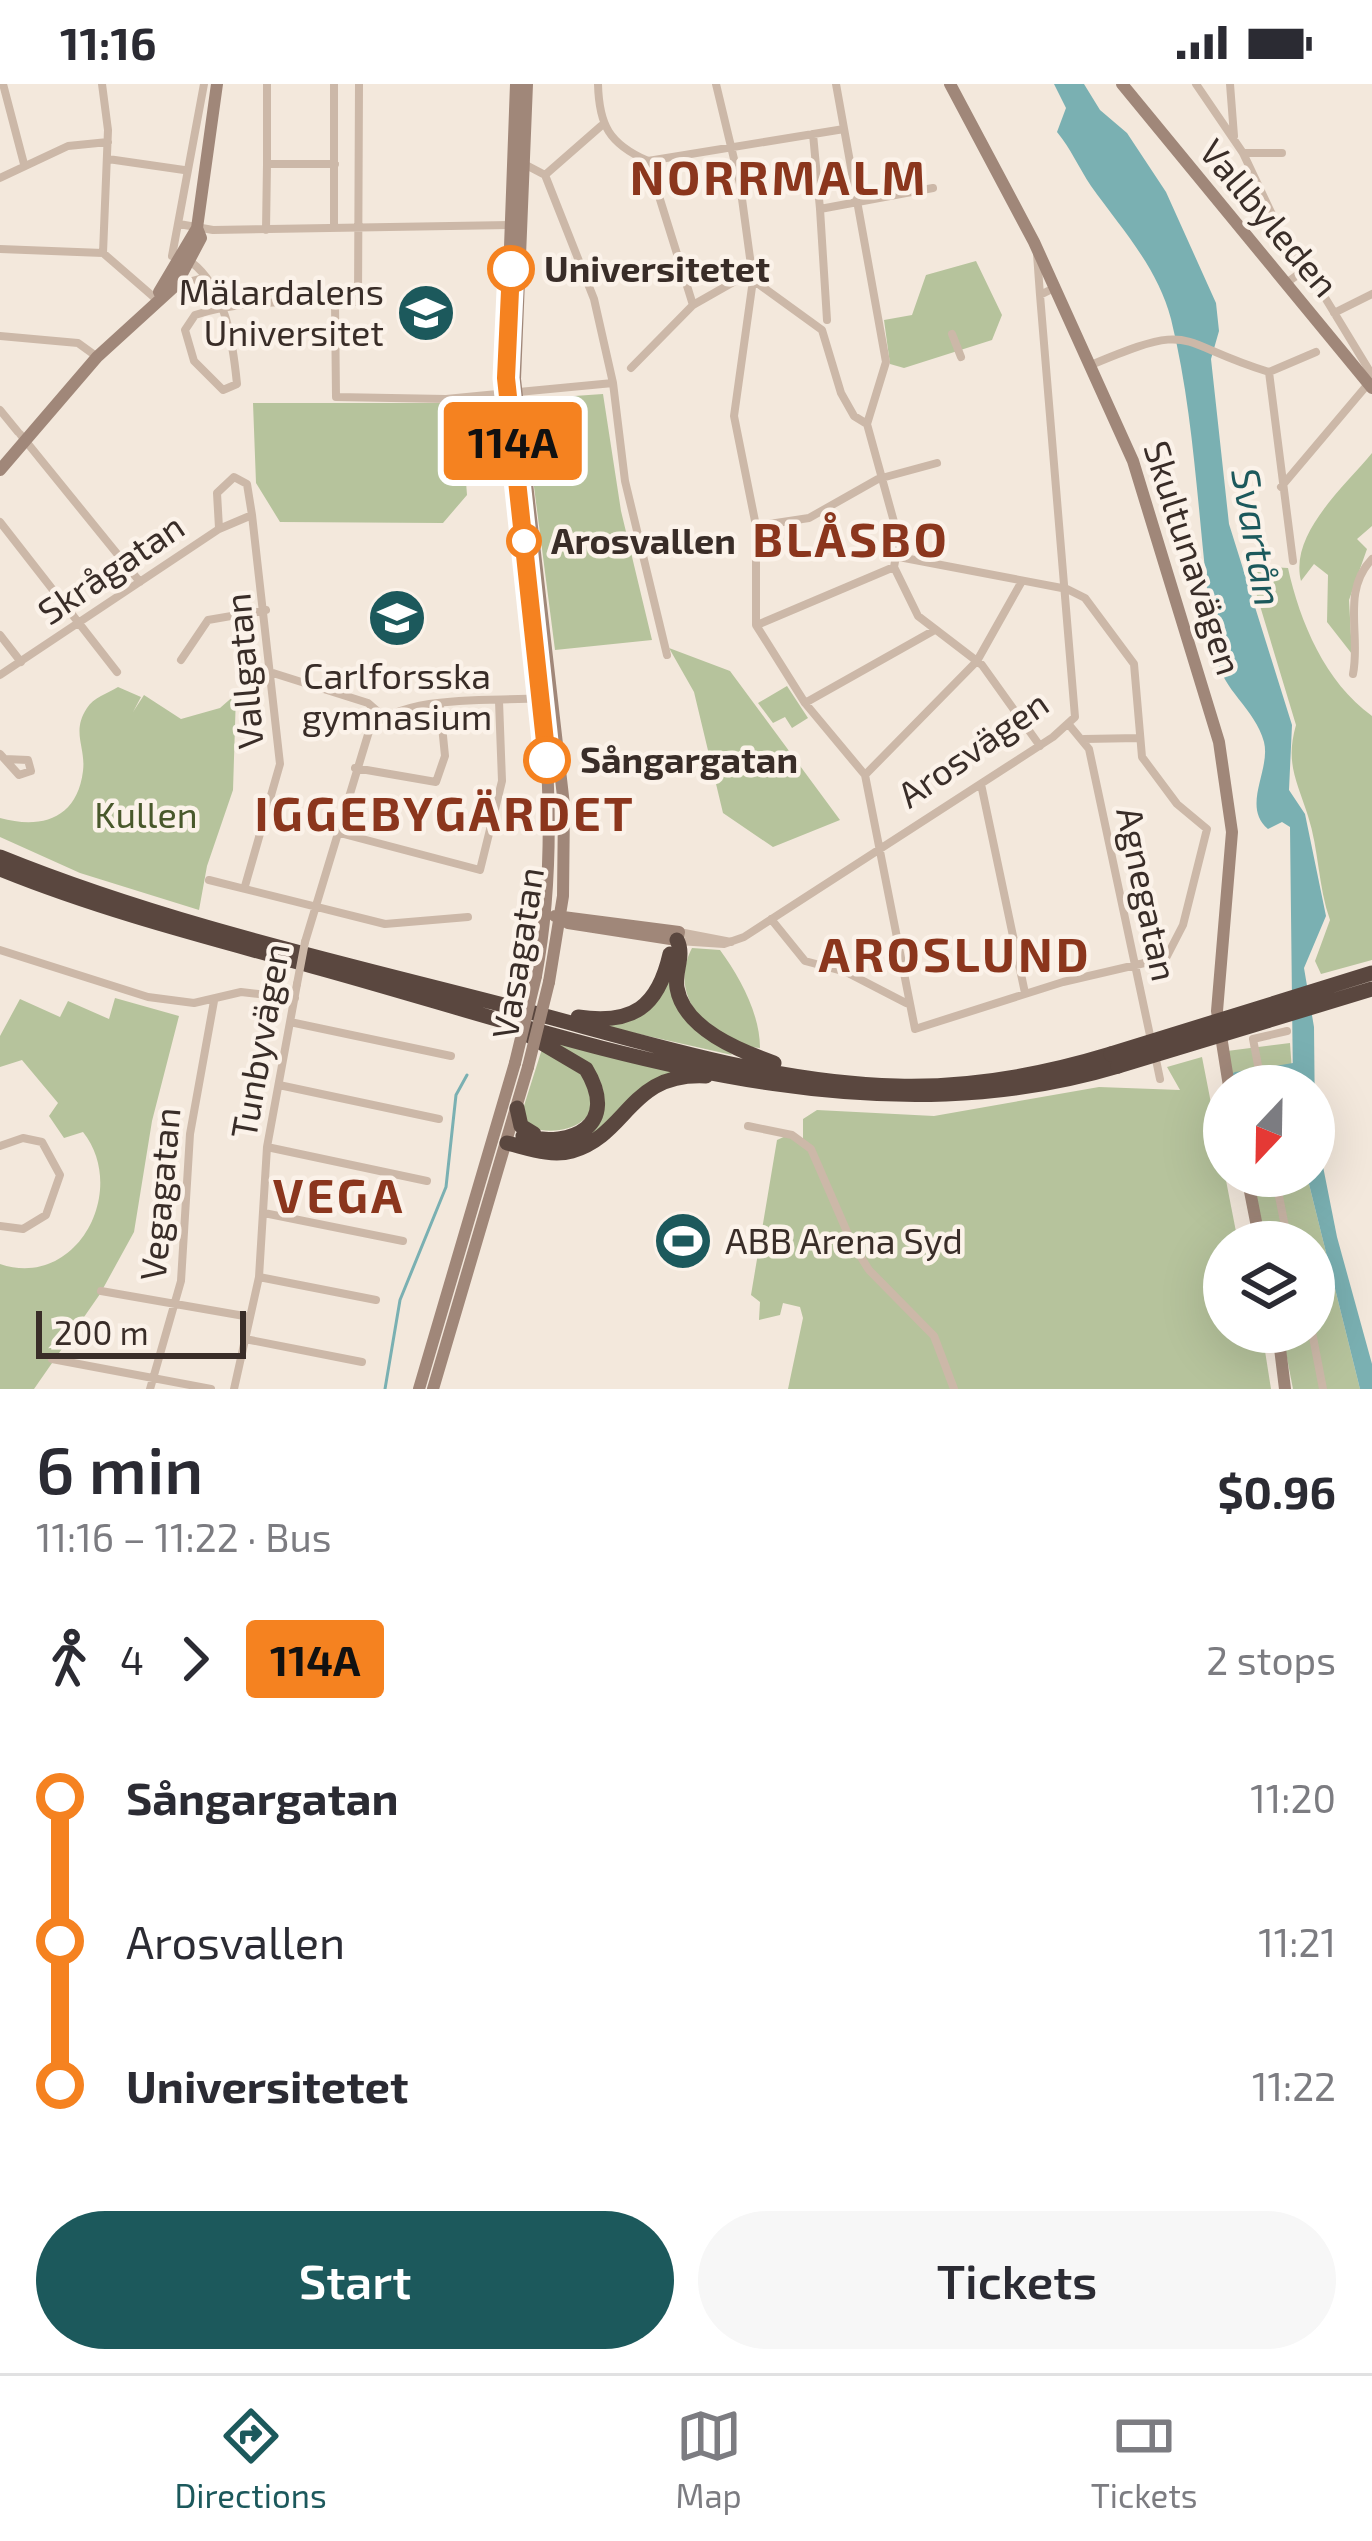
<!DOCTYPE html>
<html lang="en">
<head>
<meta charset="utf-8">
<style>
	body { margin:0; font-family:"Exo 2",sans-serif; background:#f7f7f7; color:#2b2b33; height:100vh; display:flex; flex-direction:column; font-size:45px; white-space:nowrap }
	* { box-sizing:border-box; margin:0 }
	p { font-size:39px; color:#7c7c81 }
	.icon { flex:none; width:66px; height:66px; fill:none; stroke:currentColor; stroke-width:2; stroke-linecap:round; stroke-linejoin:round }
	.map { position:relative; height:1305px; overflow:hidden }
	.drawer { display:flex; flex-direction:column; background:#fff; flex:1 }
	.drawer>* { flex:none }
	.badge { padding:0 24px; border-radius:9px; font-size:42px; line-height:78px }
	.needle { width:78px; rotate:202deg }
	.controls { position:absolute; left:1203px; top:981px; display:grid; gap:24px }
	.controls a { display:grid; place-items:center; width:132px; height:132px; border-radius:50%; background:#fff; box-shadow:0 12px 48px #0002; font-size:60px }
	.scale { position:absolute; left:36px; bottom:30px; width:210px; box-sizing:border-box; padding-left:12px; border:6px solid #392d28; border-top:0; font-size:33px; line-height:42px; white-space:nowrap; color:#392d28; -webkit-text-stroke:9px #fbf2e9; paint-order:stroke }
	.map>.badge { position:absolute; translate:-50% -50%; box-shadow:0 0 0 6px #fff }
	.legs { display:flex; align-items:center; gap:18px; height:132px; padding:0 36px; font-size:39px }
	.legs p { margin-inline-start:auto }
	.headline { display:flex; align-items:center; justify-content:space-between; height:204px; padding:0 36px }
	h1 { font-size:66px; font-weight:600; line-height:90px }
	.button { display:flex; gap:24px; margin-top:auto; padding:24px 36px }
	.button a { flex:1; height:138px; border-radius:72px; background:#1c595c; color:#fff; font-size:48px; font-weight:600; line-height:138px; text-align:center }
	.button a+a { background:#f7f7f7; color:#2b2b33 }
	ul { padding:0 36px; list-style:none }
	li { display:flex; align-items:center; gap:42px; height:144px; font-size:45px }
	li i { display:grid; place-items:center; width:18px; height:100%; margin:0 15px; background:currentColor }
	li i::after { content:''; width:30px; height:30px; margin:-15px; border:9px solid; border-radius:50%; background:#fff }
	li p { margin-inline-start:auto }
	li:first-child i { background:linear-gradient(#0000 50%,currentColor 0) }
	li:last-child i { background:linear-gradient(currentColor 50%,#0000 0) }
	.status { display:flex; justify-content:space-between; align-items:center; height:84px; padding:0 60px; background:#fff; direction:ltr }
	.status svg { height:33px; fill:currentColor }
	.menu { display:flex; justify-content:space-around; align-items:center; height:168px; border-top:3px solid #e1e1e2; background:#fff; font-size:33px; color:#7c7c81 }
	.menu a { display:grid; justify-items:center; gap:6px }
	.menu .active { color:#1c595c }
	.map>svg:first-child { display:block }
	.green { fill:#b6c39c }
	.water { fill:#7ab0b2 }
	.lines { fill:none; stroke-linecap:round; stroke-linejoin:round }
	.stream { stroke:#7ab0b2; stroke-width:3 }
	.canal { stroke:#7ab0b2; stroke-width:8 }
	.street { stroke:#ccb8a8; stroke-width:8 }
	.secondary { stroke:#a08779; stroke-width:12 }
	.highway { stroke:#5a473f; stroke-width:15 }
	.street-bridge { stroke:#ccb8a8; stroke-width:8 }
	.secondary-bridge { stroke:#a08779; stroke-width:12 }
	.highway-bridge { stroke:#5a473f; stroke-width:15 }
	.line-1-casing { stroke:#fff; stroke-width:27 }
	.line-1 { stroke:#f58220; stroke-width:18 }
	.stop-1-dot { fill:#fff; stroke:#f58220; stroke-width:6 }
	.labels { text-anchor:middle; stroke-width:9; stroke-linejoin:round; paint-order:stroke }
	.street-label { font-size:36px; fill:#392d28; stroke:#fbf2e9 }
	.stop-label { font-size:36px; font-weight:bold; fill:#392d28; stroke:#fbf2e9; text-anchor:start }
	.poi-label { font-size:36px; fill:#392d28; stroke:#fbf2e9; text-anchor:end }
	.park-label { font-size:36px; fill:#48582b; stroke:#fbf2e9 }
	.water-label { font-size:39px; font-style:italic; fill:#1c595c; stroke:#fbf2e9 }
	.district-label { font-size:48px; font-weight:bold; letter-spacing:3px; fill:#8b361d; stroke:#fbf2e9 }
</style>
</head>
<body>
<div class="status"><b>11:16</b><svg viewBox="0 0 49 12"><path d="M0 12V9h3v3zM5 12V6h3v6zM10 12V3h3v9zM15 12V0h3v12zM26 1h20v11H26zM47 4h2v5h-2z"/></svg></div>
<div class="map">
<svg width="1372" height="1305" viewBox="0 0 1372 1305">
	<rect width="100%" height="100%" fill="#f3e8dc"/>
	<!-- green -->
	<path class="green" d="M976,177L1002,231L992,256L904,284L890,280L884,236L912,231L926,191Z
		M603,310L621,427L652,556L555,566L524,325L531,315Z
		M253,319H460L467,411L443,439L280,438L256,399Z
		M1372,369V442L1357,455L1367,465L1349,516L1352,570L1327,538L1328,491L1314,480L1301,497C1289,450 1345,402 1372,369Z
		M1248,482L1288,484C1300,538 1325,598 1372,632V876L1321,890L1315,877L1330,836C1318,802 1319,766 1308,732C1297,697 1285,679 1296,641Z
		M669,564L730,587L840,736L773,763L723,729L694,608Z
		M787,602L808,634L792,644L785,633L773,639L758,619Z
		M118,603L141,613L133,628L144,611L181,635L220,624L236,610L233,706L207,782L199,826L80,789L0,753V734C40,745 77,736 83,687C86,663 71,648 87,624C93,614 108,609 118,603Z
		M692,864L720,866C740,893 760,930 760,964C711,959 666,913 692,864Z
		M673,886L672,902L732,971L599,941C643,940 656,926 673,886Z
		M115,914L179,932L152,1037L134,1148L100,1210L34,1305H0V1180C77,1206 129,1106 83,1048L64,1054L49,1032L58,1019L22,976L0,983V952L20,915L60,933L68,917L109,935Z
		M553,958L686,988L590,1053C617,1004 602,984 553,958Z
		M1290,959L1293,1002H1233L1227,967Z
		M542,965C553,971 567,977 576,985C618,1021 577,1059 528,1043L522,1028Z
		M1202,973L1238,1158H1224V1248H1262L1271,1305H788L803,1234L800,1223L783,1219L780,1231L759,1236L760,1218L751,1211L777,1056L788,1051L803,1057V1035L817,1026L934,1032L1099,1003L1180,1006L1167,983Z
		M1251,1092H1307L1360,1305H1293L1282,1248H1314V1158H1265Z"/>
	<!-- water -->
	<path class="water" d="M1054,0H1084L1100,26L1127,49L1166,108L1216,219L1219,247L1211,275L1229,440L1292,641L1289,706L1305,730L1326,832L1304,884L1314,943L1315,1042L1337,1153L1372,1280V1305H1360L1307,1092H1314V1002H1293L1290,743L1282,738L1268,745C1241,722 1271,686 1264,658C1255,624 1222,607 1216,571C1198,460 1198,345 1171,235C1158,184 1121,144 1091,102C1079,84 1071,65 1057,48L1066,24Z"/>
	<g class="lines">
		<!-- stream -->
		<path class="stream" d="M385,1305L400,1216L446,1103L456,1011L467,991"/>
		<!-- canal -->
		<path class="canal" d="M1236,992L1300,982"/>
		<!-- street -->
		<path class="street" d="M3,0L24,80
			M102,0L108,46L103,169
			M267,0V80H335
			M598,0C599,41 609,60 648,77L844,45
			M716,0L740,100L753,196L734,332L756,442V541L805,619L865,691L915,945L1063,898L1166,874L1183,841L1207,745L1177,720L1142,673L1134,580L1085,514L1067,505L899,473
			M836,0L886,278L867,340L899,456L894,483L918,532L982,581L1040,662
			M1196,0L1243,69L1285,158L1307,184L1372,291
			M1230,0L1234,52
			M813,50L820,125
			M1243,69H1282
			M108,75L184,86
			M648,77L693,221
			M526,81L545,91L594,215L613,299L625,397L667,571
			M545,91L601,42
			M0,94L68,62L108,58
			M179,140L213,146L512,141
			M334,144V0
			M266,146L267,80
			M0,165L103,169L156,215
			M1037,170L1040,211
			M172,172L204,0
			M184,179L191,178C226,204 233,260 237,300L223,306L194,277L185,246L195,231C247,214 302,219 358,218L359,0
			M1285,200L1307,184
			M177,201L203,194
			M335,218L336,313L446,315L613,299
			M1334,229L1372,210
			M827,236L820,125L933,104
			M952,250L961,273
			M0,252L78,259L96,272
			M1091,281C1198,236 1172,258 1269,288
			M631,284L693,221L737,196H753L822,246L841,309L854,332L867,340
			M1269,288L1293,477
			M1269,288L1316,268
			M0,326L18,348
			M20,350L140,498
			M1281,403L1368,300
			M0,438L117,588
			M756,442L809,434L878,395L937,379
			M219,444L217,409L234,393L247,400L252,431
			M757,541L894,483
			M0,551L21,578
			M181,576L208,536L266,526
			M273,589L368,619L383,632
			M1353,590C1361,551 1341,507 1372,475
			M0,591L219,445L252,431L280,680L245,802
			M805,619L933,547
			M1070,642L1089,665L1151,956
			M1084,655L1139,654
			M0,670L19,691L31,687L28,676L5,675
			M355,684L436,698L445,672L440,622
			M865,691L977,577L1022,497
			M981,700L1025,909
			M336,748L480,786L502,697L499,617
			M209,796L385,840L468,833
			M771,835L805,877L846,888L906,919
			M679,848L731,858
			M678,857L724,860L744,853L1053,653L1075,633L1040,211L1056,203
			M305,858L370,644C409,609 490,618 541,614
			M0,866L148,913L194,919L241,908L295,914
			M290,938L451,972
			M1155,971L1160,995
			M279,1001L439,1035
			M1262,1002L1253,955L1287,947
			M748,1042L792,1051L811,1065L851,1157L869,1186L934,1252L954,1305
			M0,1062L23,1054L42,1058L60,1091L46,1131L23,1145L0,1142
			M267,1063L427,1097
			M1275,1092L1288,1158
			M1250,1107L1277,1103
			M264,1129L403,1157
			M259,1193L376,1216
			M101,1207L250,1233
			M1312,1248L1323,1305
			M245,1255L362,1278
			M52,1275L211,1305
			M150,1305L181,1197L190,1050L214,917
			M234,1305L259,1193L267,1063L297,900"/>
		<!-- secondary -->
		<path class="secondary" d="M527,0L515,295L564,721L563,812L549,898
			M950,0L1034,158L1133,377L1219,658L1232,748L1217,927L1229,1002
			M1122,0L1372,304
			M159,208L197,144
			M509,322L506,271L516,0
			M0,386L97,273L176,201L201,154L197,144L217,0
			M521,426C538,582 565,737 536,892
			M555,832L679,848L677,856L568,839L559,832
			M1247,1092L1260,1158
			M1278,1248L1285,1305
			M419,1305L515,979
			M433,1305L528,983"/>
		<!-- highway -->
		<path class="highway" d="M0,773C165,840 342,879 515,924C638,956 768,999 897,1002C970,1004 1042,991 1111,970
			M0,785C101,826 207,853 312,882C572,953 848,1063 1118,982
			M677,856C685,872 674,887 677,904C684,945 740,967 774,979
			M578,933C633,941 658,923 670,870
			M517,1024L521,1042L534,1050
			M523,1052C573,1065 620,1041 586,985L525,949
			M507,1059C528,1064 551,1073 572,1067C629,1050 629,988 706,992"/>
		<!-- street-bridge -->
		<path class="street-bridge" d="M297,900L305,858"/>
		<!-- secondary-bridge -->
		<path class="secondary-bridge" d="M515,979L536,892
			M528,983L549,898"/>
		<!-- highway-bridge -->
		<path class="highway-bridge" d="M1111,970L1372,889
			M1118,982L1372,905"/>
	</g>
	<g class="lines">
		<!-- line-1 casing -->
		<g class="line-1-casing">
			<path id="line-1" d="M511,185L506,294L547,676"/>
		</g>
		<!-- line-1 -->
		<use href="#line-1" class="line-1"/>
	</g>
	<!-- icons -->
	<defs>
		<g id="university-disc" transform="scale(3)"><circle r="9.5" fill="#1c595c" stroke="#fbf2e9"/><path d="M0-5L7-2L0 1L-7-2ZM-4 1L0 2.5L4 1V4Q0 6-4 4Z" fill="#fff"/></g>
		<g id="school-disc" transform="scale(3)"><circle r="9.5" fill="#1c595c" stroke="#fbf2e9"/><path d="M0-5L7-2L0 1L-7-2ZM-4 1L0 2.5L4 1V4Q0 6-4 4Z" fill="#fff"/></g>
		<g id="stadium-disc" transform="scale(3)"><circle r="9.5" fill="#1c595c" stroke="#fbf2e9"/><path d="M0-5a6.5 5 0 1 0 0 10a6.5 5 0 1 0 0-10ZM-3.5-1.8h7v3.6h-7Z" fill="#fff"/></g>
	</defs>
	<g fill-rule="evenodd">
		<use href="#university-disc" x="426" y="229"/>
		<use href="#school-disc" x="397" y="534"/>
		<use href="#stadium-disc" x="683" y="1157"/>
	</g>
	<!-- markers -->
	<g class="stop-1-dot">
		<circle cx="511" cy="185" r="21"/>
		<circle cx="524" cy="457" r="15"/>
		<circle cx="547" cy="676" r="21"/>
	</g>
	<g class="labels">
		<!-- street labels -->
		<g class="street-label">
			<text transform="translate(1269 134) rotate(50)" y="13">Vallbyleden</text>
			<text transform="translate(1193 474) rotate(72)" y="13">Skultunavägen</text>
			<text transform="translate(111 485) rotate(-34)" y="13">Skrågatan</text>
			<text transform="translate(244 587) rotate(-95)" y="13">Vallgatan</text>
			<text transform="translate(973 665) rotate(-35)" y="13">Arosvägen</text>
			<text transform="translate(1147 810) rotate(78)" y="13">Agnegatan</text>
			<text transform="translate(518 869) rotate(-81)" y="13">Vasagatan</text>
			<text transform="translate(260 957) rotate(-80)" y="13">Tunbyvägen</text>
			<text transform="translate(160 1110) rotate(-85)" y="13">Vegagatan</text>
		</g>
		<!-- stop labels -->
		<g class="stop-label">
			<text x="544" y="198">Universitetet</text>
			<text x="551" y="470">Arosvallen</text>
			<text x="580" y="689">Sångargatan</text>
		</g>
		<!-- poi labels -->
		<g class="poi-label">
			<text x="384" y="221">Mälardalens<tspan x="384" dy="41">Universitet</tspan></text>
			<text x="397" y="605" text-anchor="middle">Carlforsska<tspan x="397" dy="41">gymnasium</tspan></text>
			<text x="725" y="1170" text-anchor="start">ABB Arena Syd</text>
		</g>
		<!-- park labels -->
		<g class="park-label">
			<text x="146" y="744">Kullen</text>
		</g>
		<!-- water labels -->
		<g class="water-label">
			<text transform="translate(1257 453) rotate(80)" y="14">Svartån</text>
		</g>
		<!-- district labels -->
		<g class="district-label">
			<text x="779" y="111">NORRMALM</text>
			<text x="851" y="473">BLÅSBO</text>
			<text x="445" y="747">IGGEBYGÄRDET</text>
			<text x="955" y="888">AROSLUND</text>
			<text x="339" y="1129">VEGA</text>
		</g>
	</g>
</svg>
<div class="controls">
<a><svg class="needle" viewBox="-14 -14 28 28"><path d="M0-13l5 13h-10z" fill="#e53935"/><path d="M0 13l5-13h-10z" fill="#7c7c81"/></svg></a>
<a><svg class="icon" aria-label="layers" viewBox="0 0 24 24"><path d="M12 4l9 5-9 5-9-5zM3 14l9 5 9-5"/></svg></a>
</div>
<div class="scale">200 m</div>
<b class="badge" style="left:513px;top:357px;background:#f58220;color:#111">114A</b>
</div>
<section class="drawer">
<div class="headline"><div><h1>6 min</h1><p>11:16 – 11:22 · Bus</p></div><b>$0.96</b></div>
<div class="legs"><svg class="icon" aria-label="walk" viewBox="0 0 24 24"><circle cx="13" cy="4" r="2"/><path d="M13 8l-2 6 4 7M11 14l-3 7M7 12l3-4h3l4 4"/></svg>4<svg class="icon" aria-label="forward" viewBox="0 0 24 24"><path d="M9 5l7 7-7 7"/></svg><b class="badge" style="background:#f58220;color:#111">114A</b><p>2 stops</p></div>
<ul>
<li><i style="color:#f58220"></i><b>Sångargatan</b><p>11:20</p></li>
<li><i style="color:#f58220"></i><span>Arosvallen</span><p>11:21</p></li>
<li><i style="color:#f58220"></i><b>Universitetet</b><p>11:22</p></li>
</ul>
<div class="button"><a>Start</a><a>Tickets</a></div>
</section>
<nav class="menu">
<a class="active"><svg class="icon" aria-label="directions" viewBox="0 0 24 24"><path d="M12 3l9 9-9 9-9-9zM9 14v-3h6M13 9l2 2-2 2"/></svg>Directions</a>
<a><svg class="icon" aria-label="map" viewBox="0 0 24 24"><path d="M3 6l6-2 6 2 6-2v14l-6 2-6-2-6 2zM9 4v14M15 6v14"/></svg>Map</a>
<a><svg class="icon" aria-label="tickets" viewBox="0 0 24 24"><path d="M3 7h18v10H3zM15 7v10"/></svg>Tickets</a>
</nav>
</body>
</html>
